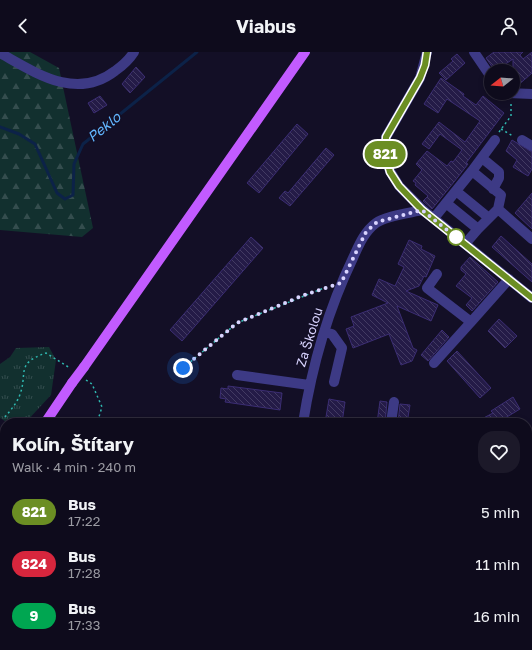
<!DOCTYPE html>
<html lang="en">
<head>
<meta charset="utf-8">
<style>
	body { margin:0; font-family:"Golos Text",sans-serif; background:#1c1929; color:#f1f3f6; height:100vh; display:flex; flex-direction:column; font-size:15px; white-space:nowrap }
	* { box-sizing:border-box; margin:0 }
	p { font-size:13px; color:#9b9ba3 }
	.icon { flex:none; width:22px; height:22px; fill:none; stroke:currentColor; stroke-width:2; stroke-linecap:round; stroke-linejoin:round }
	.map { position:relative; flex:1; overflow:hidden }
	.details { position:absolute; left:0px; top:366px; width:532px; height:232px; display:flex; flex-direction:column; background:#0e0b1c; border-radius:16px 16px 0 0; box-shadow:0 2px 6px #0003,0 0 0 1px #2e2b3b }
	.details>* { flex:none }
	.badge { padding:0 8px; border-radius:13px; font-size:14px; line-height:26px }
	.needle { width:26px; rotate:253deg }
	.tools { position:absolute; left:484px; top:12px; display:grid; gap:8px }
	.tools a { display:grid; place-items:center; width:36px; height:36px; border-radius:50%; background:#0e0b1c; box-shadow:0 2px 6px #0003,0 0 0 1px #2e2b3b; font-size:20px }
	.you { position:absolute; width:20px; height:20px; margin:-10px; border:3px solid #fff; border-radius:50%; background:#1a73e8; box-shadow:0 0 0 6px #1a73e833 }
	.map>.badge { position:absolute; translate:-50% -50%; box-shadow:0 0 0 2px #fff }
	.round { display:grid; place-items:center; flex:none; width:42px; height:42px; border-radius:16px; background:#1c1929 }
	.head { display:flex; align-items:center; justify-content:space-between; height:68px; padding:0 12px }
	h1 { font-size:19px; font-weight:700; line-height:30px }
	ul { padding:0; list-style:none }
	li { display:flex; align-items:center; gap:12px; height:52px; padding:0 12px }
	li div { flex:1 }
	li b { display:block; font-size:15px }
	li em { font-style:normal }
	li .badge { min-width:44px; font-weight:700; text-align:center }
	header { display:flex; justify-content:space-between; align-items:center; height:52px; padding:0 12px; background:#0e0b1c; font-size:18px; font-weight:700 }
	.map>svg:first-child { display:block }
	.grass { fill:url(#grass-tufts) }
	.forest { fill:url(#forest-firs) }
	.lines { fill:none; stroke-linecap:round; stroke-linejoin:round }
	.stream { stroke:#0c2248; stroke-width:3 }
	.building { fill:url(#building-back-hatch); stroke:#3b2d73 }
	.path { stroke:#2fb8b0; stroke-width:1.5; stroke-dasharray:2 3; stroke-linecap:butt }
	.minor { stroke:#3d3a85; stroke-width:10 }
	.major { stroke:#c25bff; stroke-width:10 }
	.major-bridge { stroke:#c25bff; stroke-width:10 }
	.line-casing { stroke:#fff; stroke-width:9 }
	.line { stroke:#6b8e23; stroke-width:6 }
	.walk { stroke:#d9d4ff; stroke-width:4; stroke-dasharray:0 7.2 }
	.stop-dot { fill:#fff; stroke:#6b8e23; stroke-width:2 }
	.labels { text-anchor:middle; stroke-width:3; stroke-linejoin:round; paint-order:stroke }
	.street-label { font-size:13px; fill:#d9d4ff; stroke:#130f26 }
	.water-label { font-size:14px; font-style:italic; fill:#62b6ff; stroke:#130f26 }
</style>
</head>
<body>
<header><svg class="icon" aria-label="back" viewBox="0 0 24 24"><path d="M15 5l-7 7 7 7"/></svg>Viabus<svg class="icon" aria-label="person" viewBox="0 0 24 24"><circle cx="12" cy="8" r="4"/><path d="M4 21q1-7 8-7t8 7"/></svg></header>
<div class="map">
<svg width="532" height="598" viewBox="0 0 532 598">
	<defs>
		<pattern id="grass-tufts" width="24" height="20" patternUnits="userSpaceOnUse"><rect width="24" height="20" fill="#12302f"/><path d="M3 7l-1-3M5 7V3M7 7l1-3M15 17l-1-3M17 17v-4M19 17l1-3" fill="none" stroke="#344d4e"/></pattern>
		<pattern id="forest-firs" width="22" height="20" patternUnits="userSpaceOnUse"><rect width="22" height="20" fill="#12302f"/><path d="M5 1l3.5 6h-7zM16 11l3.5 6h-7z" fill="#344d4e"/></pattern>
		<pattern id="building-back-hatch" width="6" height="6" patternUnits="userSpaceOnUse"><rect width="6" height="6" fill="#241b47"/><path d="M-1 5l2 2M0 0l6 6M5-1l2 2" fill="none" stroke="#433b63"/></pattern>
	</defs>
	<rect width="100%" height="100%" fill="#130f26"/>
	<!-- grass -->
	<path class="grass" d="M49,295L56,308L51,343L25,371H8L0,366V312L10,305L16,296Z"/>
	<!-- forest -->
	<path class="forest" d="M0,0H30L59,16L93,176L82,185L0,178Z"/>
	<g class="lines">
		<!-- stream -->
		<path class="stream" d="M0,75L19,82L35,92L57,141L65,147L73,143L74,112L83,92L197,0"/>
	</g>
	<!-- building -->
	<path class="building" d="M494,0H523L520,3L523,7L532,0V21L516,35H513V7L495,19L486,6Z
		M457,2L465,11L446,28L439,21L453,9L451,7Z
		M136,15L145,25L130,41L122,32Z
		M441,26L464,42L463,44L476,53L483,44L504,61L466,111L468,112L454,130L432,157L423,149L428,144L415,133L416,131L413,129L422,118L416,112L427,99L447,114L451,109L453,110L462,98L440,82L429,97L422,92L439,70L465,90L480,69L447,47L438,61L424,52Z
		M100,44L107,53L94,61L88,51Z
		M297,72L308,82L259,141L247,131Z
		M512,88L532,100V117L528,124L513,115L517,108L506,99Z
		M326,96L334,103L290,154L279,146L285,139L288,141Z
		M532,141V177L515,161Z
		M501,184L532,212V230L492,195Z
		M251,185L263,196L182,289L170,278Z
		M409,188L422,194L421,197L435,204L426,225L424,224L419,234L406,239L438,253L431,269L397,254L413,296L417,298L412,309L401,313L389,282L353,296L346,277L354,274L351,265L388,251L372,243L379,227L395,234L404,215L398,212Z
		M470,205L498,230L472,259L466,253L472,246L456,234L466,222L461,218V215Z
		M499,267L517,284L505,296L488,279Z
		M442,278L449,285L428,309L421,303Z
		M457,299L491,336L480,346L447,309Z
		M228,334L282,341L280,358L225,350L226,347L220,346L221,336L228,337Z
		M513,345L520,357L497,371H474L493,361L491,359Z
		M329,347L345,350L342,371H325Z
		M380,349L387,350L385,371H377Z
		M400,352L410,353L407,371H398Z"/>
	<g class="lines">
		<!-- path -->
		<path class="path" d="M501,77L513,84
			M499,80L511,64V52
			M183,316L237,271L329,234
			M86,328L92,332L102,355L97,371
			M5,365C10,359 16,352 19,345C29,321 14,312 46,301L70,316"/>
		<!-- minor -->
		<path class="minor" d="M427,0L420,26L386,85L385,103L390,119L399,134L423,158L532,246
			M474,0L491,25
			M0,1C36,21 76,49 115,19C122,14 129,8 134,0
			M505,41L532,42
			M522,88L532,94
			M482,106L499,120V126L493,137
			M472,119L495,88
			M456,139L489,166
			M446,151L478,177L465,192
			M498,157L532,187
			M434,166L472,119L501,143L498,157L478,177
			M437,222L427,236L471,270L509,227
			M324,280L332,282L342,296L334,330
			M434,311L471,270
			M237,323L309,333
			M303,371C312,314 328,258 353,206C359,193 364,180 376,171C385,164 410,161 423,158
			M391,371L394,350
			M527,396L532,393
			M527,538L532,535
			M268,598L269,593
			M398,598L409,593"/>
		<!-- major -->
		<path class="major" d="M84,315L305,0
			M45,371L72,331
			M0,438L5,430"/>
		<!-- major-bridge -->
		<path class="major-bridge" d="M72,331L84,315"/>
	</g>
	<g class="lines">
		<!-- line casing -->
		<g class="line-casing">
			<path id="line" d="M427,0L425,13L420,26L386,85L385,102L390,120L399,134L422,158L532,246"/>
		</g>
		<!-- line -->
		<use href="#line" class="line"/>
		<!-- walk -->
		<path class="walk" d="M183,316L237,271L304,243L341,231L366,180L377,170L422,158L456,185"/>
	</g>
	<!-- markers -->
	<circle class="stop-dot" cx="456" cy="185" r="8"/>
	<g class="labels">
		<!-- street labels -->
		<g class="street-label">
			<text transform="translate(309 285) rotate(-73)" y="5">Za Školou</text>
		</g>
		<!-- water labels -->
		<g class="water-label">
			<text transform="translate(104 75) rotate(-39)" y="5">Peklo</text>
		</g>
	</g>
</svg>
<div class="tools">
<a><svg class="needle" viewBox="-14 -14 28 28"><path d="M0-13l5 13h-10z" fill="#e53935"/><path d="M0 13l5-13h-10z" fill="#9b9ba3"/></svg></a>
</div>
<div class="you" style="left:183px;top:316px"></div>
<b class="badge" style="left:385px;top:102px;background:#6b8e23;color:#fff">821</b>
<section class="details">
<div class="head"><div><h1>Kolín, Štítary</h1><p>Walk · 4 min · 240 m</p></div><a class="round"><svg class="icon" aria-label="heart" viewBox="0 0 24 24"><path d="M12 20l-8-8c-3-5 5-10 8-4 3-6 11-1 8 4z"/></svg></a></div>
<ul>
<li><span class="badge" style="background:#6b8e23;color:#fff">821</span><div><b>Bus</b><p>17:22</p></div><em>5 min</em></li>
<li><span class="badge" style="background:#d7263d;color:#fff">824</span><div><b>Bus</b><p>17:28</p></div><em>11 min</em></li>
<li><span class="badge" style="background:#00a651;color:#fff">9</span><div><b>Bus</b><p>17:33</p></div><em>16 min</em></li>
</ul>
</section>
</div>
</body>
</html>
